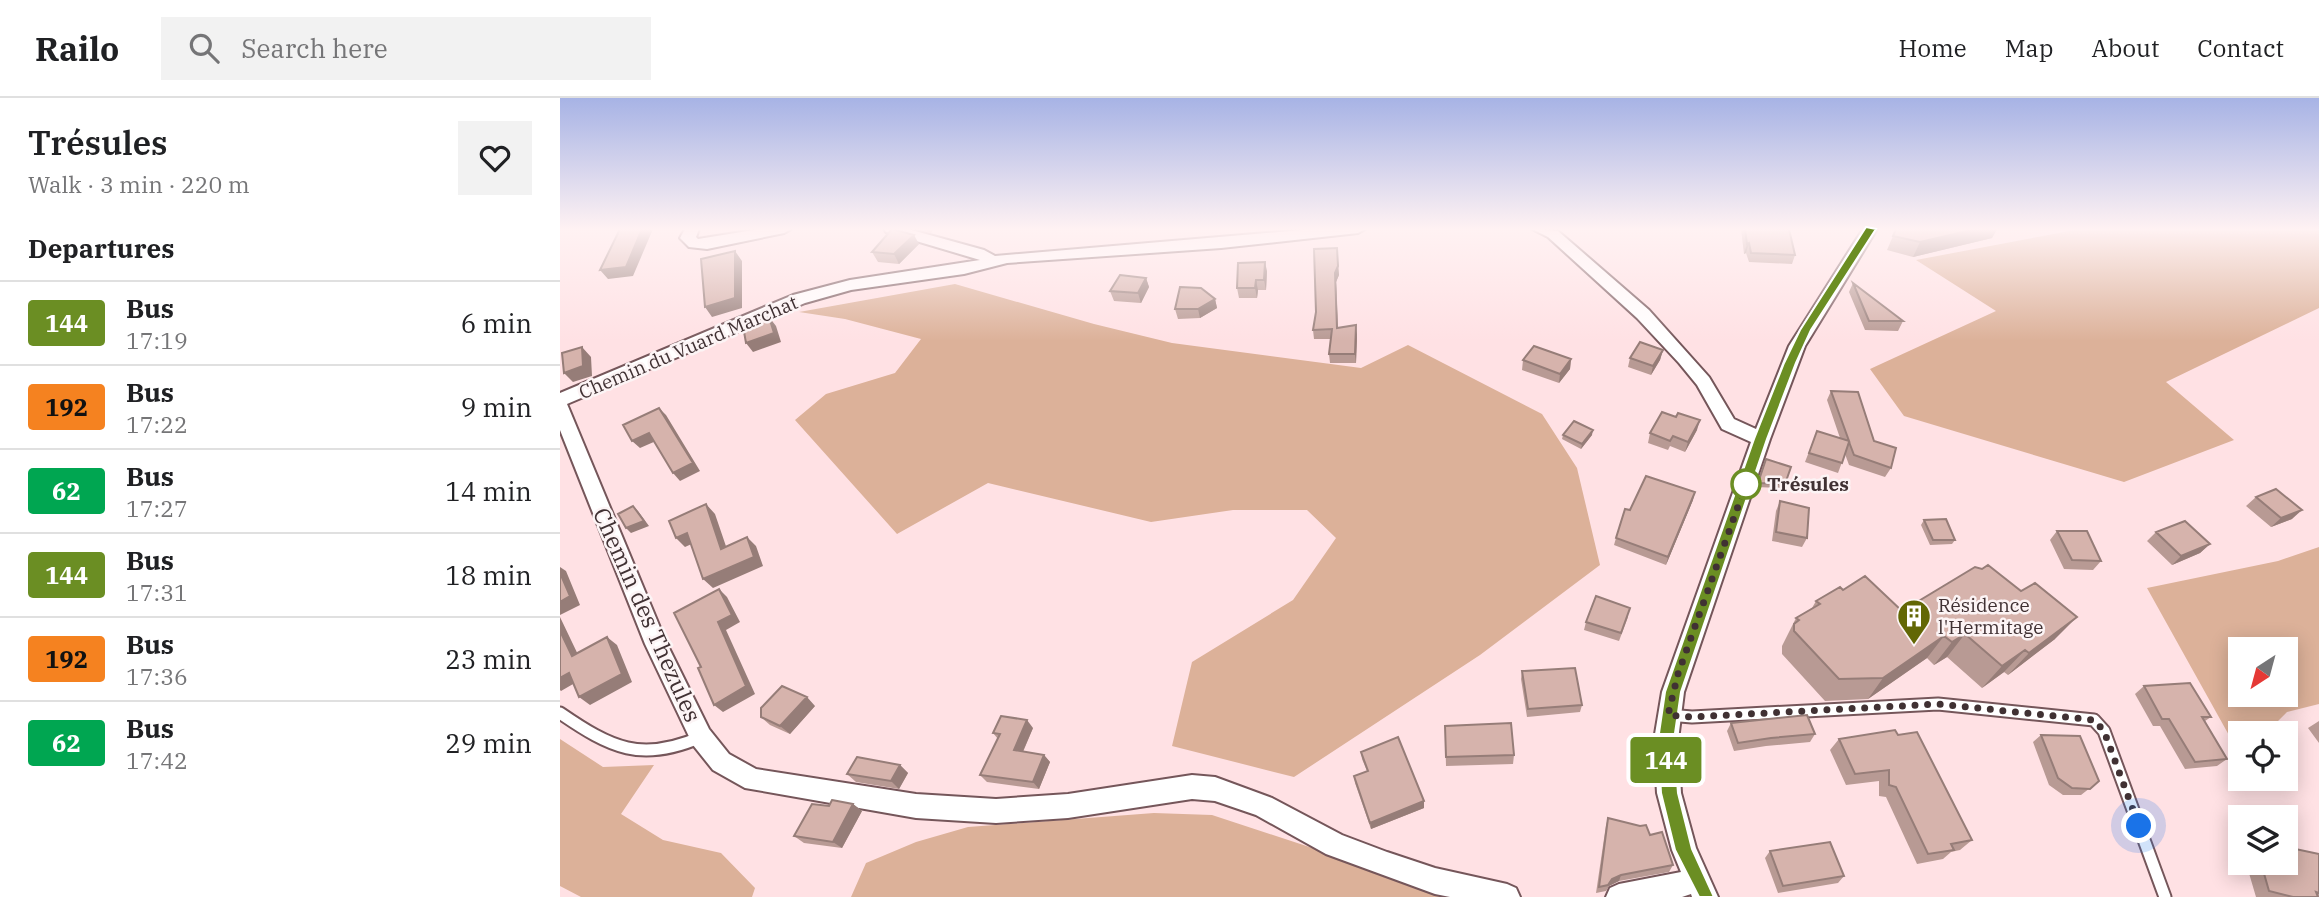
<!DOCTYPE html>
<html lang="en">
<head>
<meta charset="utf-8">
<style>
	body { margin:0; font-family:"IBM Plex Serif",serif; background:#f2f2f2; color:#202124; height:100vh; display:flex; flex-direction:column; font-size:26px; white-space:nowrap }
	* { box-sizing:border-box; margin:0 }
	p { font-size:23px; color:#757577 }
	.icon { flex:none; width:38px; height:38px; fill:none; stroke:currentColor; stroke-width:2; stroke-linecap:round; stroke-linejoin:round }
	.map { position:relative; flex:1; overflow:hidden }
	.side { display:flex; flex-direction:column; background:#fff; width:560px }
	.side>* { flex:none }
	.badge { padding:0 14px; border-radius:5px; font-size:24px; line-height:46px }
	.needle { width:46px; rotate:216deg }
	.fabs { position:absolute; left:1668px; top:539px; display:grid; gap:14px }
	.fabs a { display:grid; place-items:center; width:70px; height:70px; border-radius:0px; background:#fff; box-shadow:0 4px 18px #0003; font-size:35px }
	.you { position:absolute; width:35px; height:35px; margin:-18px; border:5px solid #fff; border-radius:50%; background:#1a73e8; box-shadow:0 0 0 10px #1a73e833 }
	.map>.badge { position:absolute; translate:-50% -50%; box-shadow:0 0 0 4px #fff }
	h2 { padding:0 28px; font-size:26px; line-height:63px }
	.round { display:grid; place-items:center; flex:none; width:74px; height:74px; border-radius:0px; background:#f2f2f2 }
	.summary { display:flex; align-items:center; justify-content:space-between; height:119px; padding:0 28px }
	h1 { font-size:33px; font-weight:600; line-height:52px }
	ul { padding:0; list-style:none }
	li { display:flex; align-items:center; gap:21px; height:84px; padding:0 28px; border-top:2px solid #e0e0e0 }
	li div { flex:1 }
	li b { display:block; font-size:26px }
	li em { font-style:normal }
	li .badge { min-width:77px; font-weight:700; text-align:center }
	header { display:flex; align-items:center; gap:42px; box-sizing:border-box; height:98px; padding:0 35px; background:#fff; border-bottom:2px solid #e0e0e0 }
	header strong { font-size:33px }
	nav { display:flex; gap:38px; margin-inline-start:auto; font-size:24px }
	.search { width:490px; height:63px; background:#f2f2f2; display:flex; align-items:center; gap:18px; box-sizing:border-box; padding:0 24px; border-radius:0px; color:#757577; font-size:26px }
	main { display:flex; flex:1; min-height:0 }
	.map>svg:first-child { display:block }
	.green { fill:#dcb199; fill-rule:evenodd }
	.lines { fill:none; stroke-linecap:round; stroke-linejoin:round }
	.service-casing { stroke:#75565a; stroke-width:15 }
	.minor-casing { stroke:#75565a; stroke-width:4 }
	.service { stroke:#fff; stroke-width:11 }
	.minor { fill:#fff; fill-rule:evenodd }
	.wall { fill:#b89a94 }
	.shaded-wall { fill:#967d78 }
	.building { fill:#d6b3ac; stroke:#967d78; stroke-width:2 }
	.line { fill:#6b8e23; stroke:#fff; stroke-width:2 }
	.walk { stroke:#403133; stroke-width:7; stroke-dasharray:0 12.6 }
	.stop-dot { fill:#fff; stroke:#6b8e23; stroke-width:3.5 }
	.labels { text-anchor:middle; stroke-width:5; stroke-linejoin:round; paint-order:stroke }
	.street-label { font-size:19px; fill:#403133; stroke:#fcf4f5 }
	.stop-label { font-size:19px; font-weight:bold; fill:#403133; stroke:#fcf4f5; text-anchor:start }
	.poi-label { font-size:19px; fill:#403133; stroke:#fcf4f5; text-anchor:start }
	.near-street-label { font-size:23px; fill:#403133; stroke:#fcf4f5 }
</style>
</head>
<body>
<header>
<strong>Railo</strong>
<div class="search"><svg class="icon" aria-label="search" viewBox="0 0 24 24"><circle cx="10" cy="10" r="6"/><path d="M15 15l6 6"/></svg>Search here</div>
<nav><a>Home</a><a>Map</a><a>About</a><a>Contact</a></nav>
</header>
<main>
<section class="side">
<div class="summary"><div><h1>Trésules</h1><p>Walk · 3 min · 220 m</p></div><a class="round"><svg class="icon" aria-label="heart" viewBox="0 0 24 24"><path d="M12 20l-8-8c-3-5 5-10 8-4 3-6 11-1 8 4z"/></svg></a></div>
<h2>Departures</h2>
<ul>
<li><span class="badge" style="background:#6b8e23;color:#fff">144</span><div><b>Bus</b><p>17:19</p></div><em>6 min</em></li>
<li><span class="badge" style="background:#f58220;color:#111">192</span><div><b>Bus</b><p>17:22</p></div><em>9 min</em></li>
<li><span class="badge" style="background:#00a651;color:#fff">62</span><div><b>Bus</b><p>17:27</p></div><em>14 min</em></li>
<li><span class="badge" style="background:#6b8e23;color:#fff">144</span><div><b>Bus</b><p>17:31</p></div><em>18 min</em></li>
<li><span class="badge" style="background:#f58220;color:#111">192</span><div><b>Bus</b><p>17:36</p></div><em>23 min</em></li>
<li><span class="badge" style="background:#00a651;color:#fff">62</span><div><b>Bus</b><p>17:42</p></div><em>29 min</em></li>
</ul>
</section>
<div class="map">
<svg width="1759" height="799" viewBox="0 0 1759 799">
	<rect width="100%" height="100%" fill="#ffe1e4"/>
	<!-- green -->
	<path class="green" d="M1520,131H1759V210L1606,284L1674,342L1564,384L1344,318L1310,271L1436,213L1356,162Z
		M395,186L534,226L612,245L801,270L848,247L982,316L1017,370L1040,467L920,557L734,679L612,648L632,564L733,502L776,440L747,412H673L591,424L428,385L337,436L235,322L266,296L335,275L361,241L285,221L239,214Z
		M1759,449V606L1727,614L1716,625L1719,635H1680V657L1587,490L1718,463ZM1680,551H1726V597H1680Z
		M0,641L43,669L94,667L61,716L103,742L161,755L195,790L192,799H21L0,788Z
		M594,715L652,717L901,799H291L306,765L356,744L408,729Z"/>
	<g class="lines">
		<!-- service casing -->
		<g class="service-casing">
			<path id="service" d="M0,615C51,650 81,665 141,639
				M1108,617L1132,619L1378,606L1534,622L1544,633L1605,799"/>
		</g>
		<!-- minor casing -->
		<g class="minor-casing">
			<path id="minor" d="M125,131H139L136,139L138,141L200,131H231L224,135L147,151L129,149L120,140Z
				M324,131H348L424,152L435,158L753,131H805L798,135L661,150L447,165L404,176L291,192L245,205L7,306L106,544L149,631L169,656L196,671L356,696L436,701L508,696L632,677L655,679L712,700L782,737L827,754L875,770L947,786L956,790L960,799H890L875,796L766,756L696,717L655,703L632,701L508,720L436,725L356,720L185,690L153,672L133,647L85,546L0,332V295L233,197L290,182L420,162L326,134Z
				M972,131L998,133L1089,212L1149,279L1174,321L1196,331L1229,248L1303,131H1317L1245,248L1210,341L1124,594L1118,642L1121,695L1136,750L1158,799H1132L1131,796L1122,799H1046L1050,790L1059,786L1121,774L1112,752L1097,695L1094,642L1102,594L1191,344L1162,331L1137,287L1119,265L1077,220L988,139Z"/>
		</g>
		<!-- service -->
		<use href="#service" class="service"/>
		<!-- minor -->
		<use href="#minor" class="minor"/>
	</g>
	<!-- wall -->
	<path class="wall" d="M358,131H374L371,135Z
		M1181,131H1229L1235,157L1232,166L1189,164L1186,155L1184,156Z
		M1336,131H1437L1432,140L1353,159L1327,152Z
		M359,146L339,166L318,164L312,154Z
		M777,150L779,177L776,184L778,229L797,236L796,265H770L769,256L771,241H754L753,232Z
		M707,173L706,192H698L697,200H679L677,190Z
		M586,180L589,189L581,205L554,203L550,193Z
		M1293,185L1343,223L1338,233L1305,232L1289,194Z
		M655,201L657,210L640,220L618,221L615,211Z
		M1103,252L1100,262L1091,277L1068,269L1070,260Z
		M1011,261L1010,271L999,285L962,272L963,262Z
		M1271,293L1314,343L1331,370L1325,379L1289,367L1285,356L1278,375L1245,364L1257,333L1280,340L1267,302Z
		M1137,332L1125,354L1110,348L1108,352L1088,345L1090,335Z
		M1003,337H1032L1021,351L1002,341Z
		M1206,361L1231,369L1223,390L1196,389Z
		M1696,399L1732,421L1711,429L1686,408Z
		M1133,402L1106,467L1054,447L1056,440L1070,412Z
		M1220,403L1247,440L1242,449L1212,443L1216,413Z
		M1364,422L1395,442L1392,446L1370,447L1361,427Z
		M1497,433L1541,463L1533,472L1504,471L1490,442Z
		M1596,434L1650,446L1640,455L1612,467L1587,443Z
		M1283,492L1342,513L1495,541L1448,577L1444,574L1422,590L1387,559L1374,567L1367,560L1308,601L1265,603L1222,556V548L1236,520L1252,510L1256,503Z
		M1068,519L1059,543L1024,532L1026,524Z
		M962,573L1022,607L1020,614L967,619L961,581Z
		M1584,588L1651,619L1645,623L1667,661L1657,668L1625,671L1600,628H1593L1575,596Z
		M255,608L230,636L210,627L201,619Z
		M1759,623V645L1748,630Z
		M1171,625L1255,636L1250,644L1206,648L1174,653L1167,633Z
		M885,628L954,657L953,666L886,668Z
		M473,630L463,654L484,657L490,664L479,691L427,684L420,677L438,641L433,635Z
		M1335,632L1412,742L1400,752L1391,754L1383,761L1357,766L1326,699L1319,698V683L1286,687L1270,652L1279,641Z
		M1481,637L1539,683L1521,697H1503L1489,687L1473,644Z
		M801,654L864,710L811,731L795,685L794,678L807,673L802,661Z
		M340,667L348,675L339,691L296,684L287,676Z
		M293,706L302,713L282,750L244,745L234,738L269,708Z
		M1048,720L1090,737L1113,767L1109,774L1059,783L1049,788L1046,793L1036,795L1046,727Z
		M1210,753L1284,778L1278,785L1218,795L1205,760Z
		M1759,756V799H1696L1686,765H1726Z"/>
	<!-- shaded-wall -->
	<path class="shaded-wall" d="M82,131H93L73,178L48,181L40,172Z
		M1416,131H1437L1432,140L1353,159L1360,144Z
		M354,137L359,146L339,166L334,156Z
		M1189,145L1186,155L1184,156L1187,146Z
		M175,153L182,163V210L152,219L145,209Z
		M705,164L707,173L706,192L704,182Z
		M778,168L779,177L776,184L778,239L775,175Z
		M586,180L589,189L581,205L578,195Z
		M696,182L698,192L697,200L695,190Z
		M655,201L657,210L640,220L638,211Z
		M209,219L216,228L221,244L193,254L186,245Z
		M796,227L797,236L796,265L795,256Z
		M22,249L31,259L32,278L13,284L4,275Z
		M1103,252L1100,262L1091,277L1093,268Z
		M1011,261L1010,271L999,285L1000,276Z
		M99,310L106,317L140,373L120,383L113,375Z
		M1140,322L1137,332L1125,354L1128,344Z
		M1033,332L1032,337L1021,351L1022,346Z
		M89,335L96,343L80,350L72,343Z
		M1135,394L1133,402L1106,467L1108,459Z
		M146,406L155,416L170,460L161,451Z
		M73,408L78,413L89,428L71,435L66,430Z
		M1742,412L1732,421L1711,429L1721,420Z
		M127,435L136,444L125,449L116,440Z
		M187,439L196,448L203,468L153,490L143,481Z
		M1650,446L1640,455L1612,467L1621,458Z
		M0,469L6,473L20,507L0,517Z
		M159,491L167,499L180,524L166,532L195,596L163,614L154,607Z
		M0,519L22,565L12,558L0,533Z
		M1517,519L1495,541L1448,577L1469,555Z
		M1405,536L1387,559L1374,567L1392,544Z
		M1384,538L1367,560L1308,601L1323,580Z
		M47,539L57,547L72,584L30,607L19,599Z
		M1465,552L1444,574L1422,590L1442,568Z
		M9,575L20,582L1,593L0,592V580Z
		M247,599L255,608L230,636L220,628Z
		M467,622L473,630L460,660L454,652Z
		M484,657L490,664L479,691L473,684Z
		M340,667L348,675L339,691L331,683Z
		M864,703V710L811,731L810,725Z
		M293,706L302,713L282,750L273,744Z
		M1061,777L1059,783L1049,788L1046,793L1052,781Z"/>
	<!-- building -->
	<path class="building" d="M60,131H82L66,169L40,172Z
		M332,131L354,137L334,156L312,154Z
		M1185,131H1229L1235,157L1191,155L1189,145L1187,146Z
		M1336,131H1416L1360,144L1333,138Z
		M777,150L778,168L775,175L777,230L796,227L795,256H769L772,231L753,232L756,214L754,151Z
		M175,153V200L145,209L141,161Z
		M705,164L704,182H696L695,190H677L678,165Z
		M560,177L586,180L578,195L550,193Z
		M1293,185L1343,223H1309Z
		M620,189L641,190L655,201L638,211H615Z
		M209,219L214,235L186,245L183,228Z
		M1080,244L1103,252L1093,268L1070,260Z
		M974,248L1011,261L1000,276L963,262Z
		M22,249L23,268L4,275L2,255Z
		M1271,293L1298,294L1314,343L1336,350L1331,370L1294,357L1289,344L1282,365L1249,355L1257,333L1289,343Z
		M99,310L133,365L113,375L89,335L72,343L63,327Z
		M1102,314L1116,319L1118,315L1140,322L1128,344L1113,338L1110,343L1090,335Z
		M1014,323L1033,332L1022,346L1003,337Z
		M1206,361L1231,369L1225,386L1198,385Z
		M1086,378L1135,394L1108,459L1056,440L1065,411L1070,412Z
		M1716,391L1742,412L1721,420L1696,399Z
		M1220,403L1249,410L1247,440L1216,434Z
		M146,406L161,451L187,439L194,459L143,481L127,435L116,440L109,423Z
		M73,408L84,423L66,430L58,416Z
		M1386,421L1395,442H1373L1364,422Z
		M1625,423L1650,446L1621,458L1596,434Z
		M1497,433H1527L1541,463L1512,462Z
		M1428,467L1461,493L1475,485L1517,519L1469,555L1465,552L1442,568L1405,536L1392,544L1384,538L1323,580L1279,581L1234,533V526L1239,522L1236,520L1260,506L1256,503L1280,489L1283,492L1305,478L1342,513L1415,469L1422,471Z
		M0,475L10,498L0,504Z
		M159,491L172,517L158,524L186,588L154,607L138,570L141,569L114,515Z
		M1036,498L1070,510L1061,535L1026,524Z
		M0,533L12,558L47,539L62,576L19,599L9,575L0,580Z
		M1015,570L1022,607L968,611L962,573Z
		M1630,585L1651,619H1642L1667,661L1635,664L1609,621H1602L1584,588Z
		M222,588L247,599L220,628L201,619V610Z
		M1247,617L1255,636L1211,640L1178,645L1171,625Z
		M441,618L467,622L454,652L484,657L473,684L420,677L440,636L433,635Z
		M951,625L954,657L886,659L885,628Z
		M1335,632L1338,637L1357,634L1412,742L1391,746L1394,752L1368,756L1336,689L1329,687V672L1295,676L1279,641Z
		M1481,637L1520,638L1539,683L1530,691L1512,690L1498,680Z
		M838,639L864,703L810,725L794,678L808,673L801,654Z
		M297,659L340,667L331,683L287,676Z
		M272,702L293,706L273,744L234,738L252,706L269,708Z
		M1048,720L1080,728L1086,727L1090,737L1102,734L1113,767L1061,777L1052,781L1048,787L1039,789Z
		M1270,744L1284,778L1223,788L1210,753Z
		M1726,749L1759,756V795L1756,794L1758,799H1733L1709,793L1701,765H1726Z"/>
	<!-- sky -->
	<linearGradient id="sky" x2="0" y2="1"><stop stop-color="#a7b3e5"/><stop offset="0.54" stop-color="#fff2f3"/><stop offset="1" stop-color="#fff2f3" stop-opacity="0"/></linearGradient>
	<rect width="1759" height="243" fill="url(#sky)"/>
	<!-- line -->
	<path class="line" d="M1306,129L1316,131L1251,232L1236,265L1207,341L1121,594L1114,642L1118,695L1132,751L1154,799H1139L1115,752L1101,695L1098,642L1105,594L1194,341L1224,265L1240,232Z"/>
	<g class="lines">
		<!-- walk -->
		<path class="walk" d="M1186,386L1118,576L1108,617L1132,619L1378,606L1534,622L1544,633L1579,728"/>
	</g>
	<!-- icons -->
	<defs>
		<g id="building-pin" transform="scale(1.75)"><path d="M0 17L-7.5 6A9.5 9.5 0 1 1 7.5 6Z" fill="#626705" stroke="#fcf4f5"/><path d="M-4-6H4V6H1V3H-1V6H-4ZM-2.5-4.3h1.7v1.8h-1.7ZM.8-4.3h1.7v1.8H.8ZM-2.5-1h1.7V.8h-1.7ZM.8-1h1.7V.8H.8Z" fill="#fff"/></g>
	</defs>
	<g fill-rule="evenodd">
		<use href="#building-pin" x="1354" y="518"/>
	</g>
	<!-- markers -->
	<circle class="stop-dot" cx="1186" cy="386" r="14"/>
	<g class="labels">
		<!-- street labels -->
		<g class="street-label">
			<text transform="translate(128 249) rotate(-23)" y="7">Chemin du Vuard Marchat</text>
		</g>
		<!-- stop labels -->
		<g class="stop-label">
			<text x="1207" y="393">Trésules</text>
		</g>
		<!-- poi labels -->
		<g class="poi-label">
			<text x="1378" y="514">Résidence<tspan x="1378" dy="22">l'Hermitage</tspan></text>
		</g>
		<!-- near-street labels -->
		<g class="near-street-label">
			<text transform="translate(87 517) rotate(66)" y="8">Chemin des Thezules</text>
		</g>
	</g>
</svg>
<div class="fabs">
<a><svg class="needle" viewBox="-14 -14 28 28"><path d="M0-13l5 13h-10z" fill="#e53935"/><path d="M0 13l5-13h-10z" fill="#757577"/></svg></a>
<a><svg class="icon" aria-label="locate" viewBox="0 0 24 24"><circle cx="12" cy="12" r="6"/><path d="M12 2v4M12 18v4M2 12h4M18 12h4"/></svg></a>
<a><svg class="icon" aria-label="layers" viewBox="0 0 24 24"><path d="M12 4l9 5-9 5-9-5zM3 14l9 5 9-5"/></svg></a>
</div>
<div class="you" style="left:1579px;top:728px"></div>
<b class="badge" style="left:1106px;top:662px;background:#6b8e23;color:#fff">144</b>
</div>
</main>
</body>
</html>
